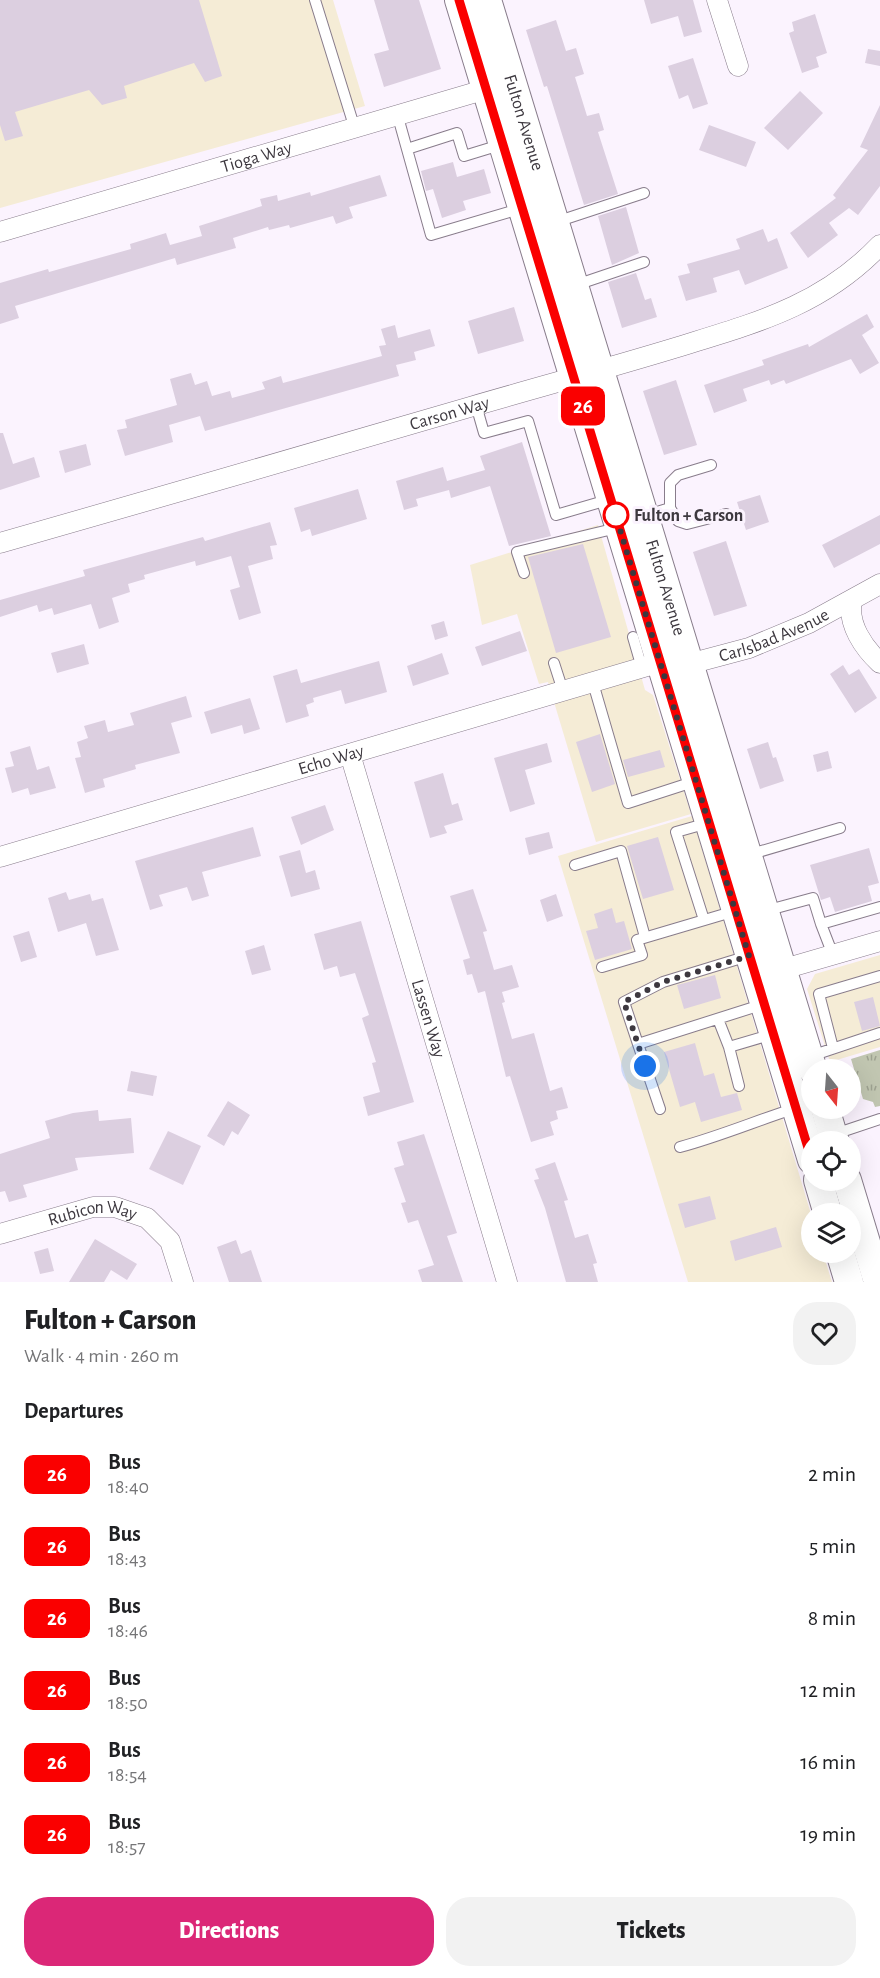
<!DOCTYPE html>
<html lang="en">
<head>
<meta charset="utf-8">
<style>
	body { margin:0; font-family:"Alegreya Sans",sans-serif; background:#f2f2f2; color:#202124; height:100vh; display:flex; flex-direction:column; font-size:22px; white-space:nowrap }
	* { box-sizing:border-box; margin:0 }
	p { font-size:20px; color:#757577 }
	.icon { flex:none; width:33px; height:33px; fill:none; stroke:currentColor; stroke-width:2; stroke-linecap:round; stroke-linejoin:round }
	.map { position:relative; height:1282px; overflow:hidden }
	.drawer { display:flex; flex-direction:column; background:#fff; flex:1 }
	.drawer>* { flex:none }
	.badge { padding:0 12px; border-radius:9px; font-size:21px; line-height:39px }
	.needle { width:39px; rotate:163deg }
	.tools { position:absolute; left:801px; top:1059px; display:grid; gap:12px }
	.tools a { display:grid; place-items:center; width:60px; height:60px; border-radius:50%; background:#fff; box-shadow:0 6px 24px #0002; font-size:30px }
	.you { position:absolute; width:30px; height:30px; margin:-15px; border:4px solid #fff; border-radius:50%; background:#1a73e8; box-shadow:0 0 0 9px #1a73e833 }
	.map>.badge { position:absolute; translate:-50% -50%; box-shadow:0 0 0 3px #fff }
	h2 { padding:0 24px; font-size:22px; line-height:54px }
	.round { display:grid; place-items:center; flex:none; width:63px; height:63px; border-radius:24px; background:#f2f2f2 }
	.summary { display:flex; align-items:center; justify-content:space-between; height:102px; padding:0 24px }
	h1 { font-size:28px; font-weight:800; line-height:45px }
	.cta { display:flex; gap:12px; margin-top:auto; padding:12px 24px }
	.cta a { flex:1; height:69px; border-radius:24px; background:#db2777; color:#fff; font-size:24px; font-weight:800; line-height:69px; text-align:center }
	.cta a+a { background:#f2f2f2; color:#202124 }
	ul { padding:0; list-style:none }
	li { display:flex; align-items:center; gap:18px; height:72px; padding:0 24px }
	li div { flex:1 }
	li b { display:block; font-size:22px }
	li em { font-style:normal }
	li .badge { min-width:66px; font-weight:700; text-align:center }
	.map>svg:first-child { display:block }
	.commercial { fill:#f5ecd6 }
	.grass { fill:url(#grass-tufts) }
	.building { fill:#dccfe0 }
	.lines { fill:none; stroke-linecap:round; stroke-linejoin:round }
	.service-casing { stroke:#887c8b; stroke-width:12 }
	.minor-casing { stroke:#887c8b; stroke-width:21 }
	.secondary-casing { stroke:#887c8b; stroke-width:30 }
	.service { stroke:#fff; stroke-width:10 }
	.minor { stroke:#fff; stroke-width:20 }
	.secondary { stroke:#fff; stroke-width:28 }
	.line-casing { stroke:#fff; stroke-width:14 }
	.line { stroke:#fa0000; stroke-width:9 }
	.walk { stroke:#3d383f; stroke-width:6; stroke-dasharray:0 10.8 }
	.stop-dot { fill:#fff; stroke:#fa0000; stroke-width:3 }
	.labels { text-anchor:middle; stroke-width:6; stroke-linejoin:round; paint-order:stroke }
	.street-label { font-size:18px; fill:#3d383f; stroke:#fbf3fe }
	.stop-label { font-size:18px; font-weight:bold; fill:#3d383f; stroke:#fbf3fe; text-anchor:start }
</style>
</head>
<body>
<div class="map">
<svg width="880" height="1282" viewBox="0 0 880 1282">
	<defs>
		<pattern id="grass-tufts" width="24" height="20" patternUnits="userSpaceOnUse" patternTransform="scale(1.5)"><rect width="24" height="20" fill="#c1c6b1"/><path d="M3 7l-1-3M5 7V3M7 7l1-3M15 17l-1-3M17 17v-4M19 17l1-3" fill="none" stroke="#9ea291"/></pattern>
	</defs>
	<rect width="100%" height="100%" fill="#fbf3fe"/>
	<!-- commercial -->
	<path class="commercial" d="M0,0H333L365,106L0,208Z
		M598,525L645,690L653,695L691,814L596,842L548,682L539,684L517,614L482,625L470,565Z
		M692,816L811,1214L812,1252L823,1253L832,1282H688L558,856Z
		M880,955V1047L830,1062L807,989L815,974Z"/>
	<!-- grass -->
	<path class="grass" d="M880,1050V1106L875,1107L873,1102L863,1099L851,1059Z"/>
	<!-- building -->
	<path class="building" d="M0,0H199L222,76L205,82L194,63L124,86L127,98L102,105L89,90L15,112L23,136L5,141L0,125Z
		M374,0H419L441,69L384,87L374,54L389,50Z
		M644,0H693L702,32L684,37L678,16L651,24Z
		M815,14L827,53L816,57L819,67L802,73L789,33L794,31L792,22Z
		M556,20L566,51L576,48L584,74L575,77L587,116L599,113L604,130L598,132L618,194L584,205L547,86L544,87L526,30Z
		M868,49L880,51V66L865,63Z
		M693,58L708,104L693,109L688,95L679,99L668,66Z
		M800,91L823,113L788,150L764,128Z
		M880,105V186L858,215L849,208L829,223L838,235L808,258L790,233L836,198L833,195L868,150L860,147Z
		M709,125L756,142L746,167L699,150Z
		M453,162L457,177L484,169L491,193L463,201L466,210L442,218L433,189L426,191L421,171Z
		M380,175L387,196L349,207L353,218L336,224L333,216L290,228L289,225L269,230L268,227L233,238L236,248L208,256L177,265L175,258L15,306L19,318L0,324V283L48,269L49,272L131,249L130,244L166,233L170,245L202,236L199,226L262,206L260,199L277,195L278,201L310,192L311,196Z
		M626,207L639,253L612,265L598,216Z
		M763,229L768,242L777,238L788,268L745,285L739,270L713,278L717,292L686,301L678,276L690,273L687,264L740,249L736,239Z
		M636,273L645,300L651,298L657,317L622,328L608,282Z
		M514,307L524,341L478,354L468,321Z
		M867,314L874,327L862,335L879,363L860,374L851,359L786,384L784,380L771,385L769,380L743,389L747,401L714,413L704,385L764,365L762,360L808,344L809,347Z
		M395,325L398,338L430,329L435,346L414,352L416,360L396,365L399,376L205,431L200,416L169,425L173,442L125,456L117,430L127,428L125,420L177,405L170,379L191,373L195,385L207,381L212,396L230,391L232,398L265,389L262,382L281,376L283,383L382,356L379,346L386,345L381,329Z
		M676,380L697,445L664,455L643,391Z
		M0,433H3L13,464L34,457L40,477L0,490Z
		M522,442L551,536L509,546L490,486L451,498L449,490L416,499L418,506L404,510L396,481L443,467L447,481L485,470L480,456Z
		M86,444L91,465L65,473L59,451Z
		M358,489L367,519L312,536L310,529L301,532L294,508Z
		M760,495L769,522L746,530L737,502Z
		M880,515V544L834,568L822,545Z
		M270,522L277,545L270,546L273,559L248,566L261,613L239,620L230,590L240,587L231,556L196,566L195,561L144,575L145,579L128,584L130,592L112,598L119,622L99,629L91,604L54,615L52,608L39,612L37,605L0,617V600L85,576L83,570L203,537L205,541Z
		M726,541L747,606L714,616L693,552Z
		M583,544L611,637L556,653L528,557Z
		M444,621L448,636L435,640L431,625Z
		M520,631L527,651L482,666L475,647Z
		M84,644L89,664L57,673L51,653Z
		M442,653L449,674L413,686L407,666Z
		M379,661L387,692L345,704L341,690L313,698L314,702L306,705L309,716L286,723L273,676L297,669L301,683Z
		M843,665L849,675L859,669L877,698L855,713L830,674Z
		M186,696L192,717L171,723L180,753L135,765L136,769L103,779L105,787L85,793L75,758L81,757L77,742L88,738L84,726L105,720L108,732L134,725L130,713Z
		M250,698L260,729L244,734L242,725L211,734L204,712Z
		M600,734L615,784L592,792L576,742Z
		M768,742L773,758L776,757L784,781L760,789L747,749Z
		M547,743L552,762L525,770L535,804L510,812L494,758Z
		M30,746L37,770L49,766L56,788L30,795L28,788L12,793L5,768L14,766L10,752Z
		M660,750L665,767L628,777L623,760Z
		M828,751L832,768L817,772L813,755Z
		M443,773L452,805L458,803L463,820L444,826L447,833L430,838L414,782Z
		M325,805L334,830L301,845L291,817Z
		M253,827L261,856L202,872L209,896L192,901L187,887L159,895L163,906L150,910L135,861Z
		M549,832L553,848L529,855L525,838Z
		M658,837L674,890L643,899L627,846Z
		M869,848L879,883L868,886L872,901L835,912L830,897L821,900L810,865Z
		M300,850L306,873L315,870L320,889L291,897L279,856Z
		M473,889L487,931L483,932L494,970L512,965L519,987L502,992L505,1002L502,1003L512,1039L534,1033L550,1091L562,1087L568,1108L556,1111L558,1119L550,1122L554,1135L531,1142L510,1076L506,1077L485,991L478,993L472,974L467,975L463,960L470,958L450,896Z
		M66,892L69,900L90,894L92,901L103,898L119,950L96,956L86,923L58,932L48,898Z
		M556,894L563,916L547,922L540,900Z
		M612,908L616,923L624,921L632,949L595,960L586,931L598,928L594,914Z
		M361,921L414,1102L368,1116L363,1097L380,1092L372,1063L376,1062L362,1018L369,1015L355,973L340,977L337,966L324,970L314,934Z
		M29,931L37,957L21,962L13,936Z
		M264,945L271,970L252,975L245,951Z
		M715,975L721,998L684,1009L677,985Z
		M873,997L880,1026L862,1031L854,1002Z
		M695,1043L704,1076L714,1073L721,1097L737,1093L742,1110L701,1122L695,1102L680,1107L664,1052Z
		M131,1071L157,1076L153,1096L127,1091Z
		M228,1101L250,1115L238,1135L232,1131L224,1146L207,1136Z
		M98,1110L99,1121L131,1118L134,1153L75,1158L78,1170L23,1185L27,1197L9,1202L5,1191L0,1192V1154L50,1138L45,1121L73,1113Z
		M168,1131L201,1146L183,1185L149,1169Z
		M424,1134L457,1233L447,1236L463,1282H422L418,1270L434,1265L418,1220L408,1223L401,1203L406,1202L394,1168L404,1165L397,1142Z
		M555,1162L568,1200L564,1201L575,1238L588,1234L597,1263L593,1264L598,1282H566L545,1208L534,1180L539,1179L535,1169Z
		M710,1196L716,1219L685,1228L678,1204Z
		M776,1227L782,1247L735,1261L730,1241Z
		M95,1239L137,1264L127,1280L111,1270L104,1282H69Z
		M236,1240L241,1254L251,1250L262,1282H229L217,1247Z
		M48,1248L54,1271L40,1274L34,1252Z"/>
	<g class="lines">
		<!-- service casing -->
		<g class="service-casing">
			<path id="service" d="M315,0L355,129
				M398,117L431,235L523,208
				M407,149L457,133L464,156L500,145
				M556,222L644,193
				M576,285L644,262
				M476,405L484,433L528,421L556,515L611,499
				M670,508V483L678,475L711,465
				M644,516L670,508L678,521L687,524L726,514
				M524,573L517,552L617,528
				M633,637L642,668
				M554,663L563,691
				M593,683L628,803L696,781
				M748,855L840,828
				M575,865L621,851L645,937
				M765,911L813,898L821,924L880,907
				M704,920L676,832L708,823
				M821,924L833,955
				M748,956L663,982L624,1002L638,1044L764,1004
				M602,967L642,955L637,940L735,911
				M718,1019L729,1047L773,1034
				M638,1044L660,1109
				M729,1047L739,1086
				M833,1048L819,994L880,976
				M811,1056L880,1033
				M835,1134L880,1119
				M680,1147C725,1135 767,1116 812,1103"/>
		</g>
		<!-- minor casing -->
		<g class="minor-casing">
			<g id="minor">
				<path d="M717,0L738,66"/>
				<path id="s1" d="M0,232L497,86"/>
				<path id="s2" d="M0,543C157,498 313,453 470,407C539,387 609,368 678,347C755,323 822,306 880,245"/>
				<path d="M852,601C847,624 864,648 880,663"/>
				<path id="s3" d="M350,754L507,1282"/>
				<path id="s4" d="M0,857L661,662L689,664L749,648L809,623L880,584"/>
				<path d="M770,973L880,941"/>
				<path id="s5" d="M0,1234L93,1207H115L147,1218L170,1241L183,1282"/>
			</g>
		</g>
		<!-- secondary casing -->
		<g class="secondary-casing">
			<g id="secondary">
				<path d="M459,0L812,1160"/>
				<path id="s6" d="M487,0L813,1070"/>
				<path d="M825,1108L835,1142"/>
				<path d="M818,1180L828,1214"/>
				<path d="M847,1180L878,1282"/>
				<path d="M840,1252L849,1282"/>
			</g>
		</g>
		<!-- service -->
		<use href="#service" class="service"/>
		<!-- minor -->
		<use href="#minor" class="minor"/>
		<!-- secondary -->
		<use href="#secondary" class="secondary"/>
	</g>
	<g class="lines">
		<!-- line casing -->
		<g class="line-casing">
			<path id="line" d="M459,0L812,1161"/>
		</g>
		<!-- line -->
		<use href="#line" class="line"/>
		<!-- walk -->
		<path class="walk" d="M616,515L615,513L749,956L663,982L624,1002L645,1066"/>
	</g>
	<!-- markers -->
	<circle class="stop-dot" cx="616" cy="515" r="12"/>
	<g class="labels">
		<!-- street labels -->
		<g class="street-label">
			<text dy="6" stroke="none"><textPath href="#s6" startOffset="128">Fulton Avenue</textPath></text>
			<text dy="6" stroke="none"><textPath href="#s1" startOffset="267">Tioga Way</textPath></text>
			<text dy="6" stroke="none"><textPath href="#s2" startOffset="468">Carson Way</textPath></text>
			<text dy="6" stroke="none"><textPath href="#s6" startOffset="614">Fulton Avenue</textPath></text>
			<text dy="6" stroke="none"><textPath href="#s4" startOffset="807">Carlsbad Avenue</textPath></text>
			<text dy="6" stroke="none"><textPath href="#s4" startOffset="345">Echo Way</textPath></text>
			<text dy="6" stroke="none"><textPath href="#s3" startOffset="276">Lassen Way</textPath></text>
			<text dy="6" stroke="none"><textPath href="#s5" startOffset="96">Rubicon Way</textPath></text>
		</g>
		<!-- stop labels -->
		<g class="stop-label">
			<text x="634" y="521">Fulton + Carson</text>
		</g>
	</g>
</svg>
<div class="tools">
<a><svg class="needle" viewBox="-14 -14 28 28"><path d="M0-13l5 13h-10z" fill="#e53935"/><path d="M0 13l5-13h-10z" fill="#757577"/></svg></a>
<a><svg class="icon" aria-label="locate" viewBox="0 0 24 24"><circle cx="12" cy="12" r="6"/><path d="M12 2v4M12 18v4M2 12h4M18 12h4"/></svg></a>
<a><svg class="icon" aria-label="layers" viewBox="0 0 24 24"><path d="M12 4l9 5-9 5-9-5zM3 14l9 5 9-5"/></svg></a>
</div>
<div class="you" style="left:645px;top:1066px"></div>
<b class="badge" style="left:583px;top:406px;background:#fa0000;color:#fff">26</b>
</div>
<section class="drawer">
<div class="summary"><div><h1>Fulton + Carson</h1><p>Walk · 4 min · 260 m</p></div><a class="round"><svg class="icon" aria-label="heart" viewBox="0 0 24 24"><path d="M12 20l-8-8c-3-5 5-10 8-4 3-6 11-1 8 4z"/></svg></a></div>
<h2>Departures</h2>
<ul>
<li><span class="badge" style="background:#fa0000;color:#fff">26</span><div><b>Bus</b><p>18:40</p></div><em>2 min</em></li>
<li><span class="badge" style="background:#fa0000;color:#fff">26</span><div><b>Bus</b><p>18:43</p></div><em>5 min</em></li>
<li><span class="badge" style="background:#fa0000;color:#fff">26</span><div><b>Bus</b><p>18:46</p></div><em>8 min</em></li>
<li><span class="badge" style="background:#fa0000;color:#fff">26</span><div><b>Bus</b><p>18:50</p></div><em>12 min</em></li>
<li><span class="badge" style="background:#fa0000;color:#fff">26</span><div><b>Bus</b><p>18:54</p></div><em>16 min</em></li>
<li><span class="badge" style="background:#fa0000;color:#fff">26</span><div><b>Bus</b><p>18:57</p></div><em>19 min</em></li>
</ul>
<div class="cta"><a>Directions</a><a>Tickets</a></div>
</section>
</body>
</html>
